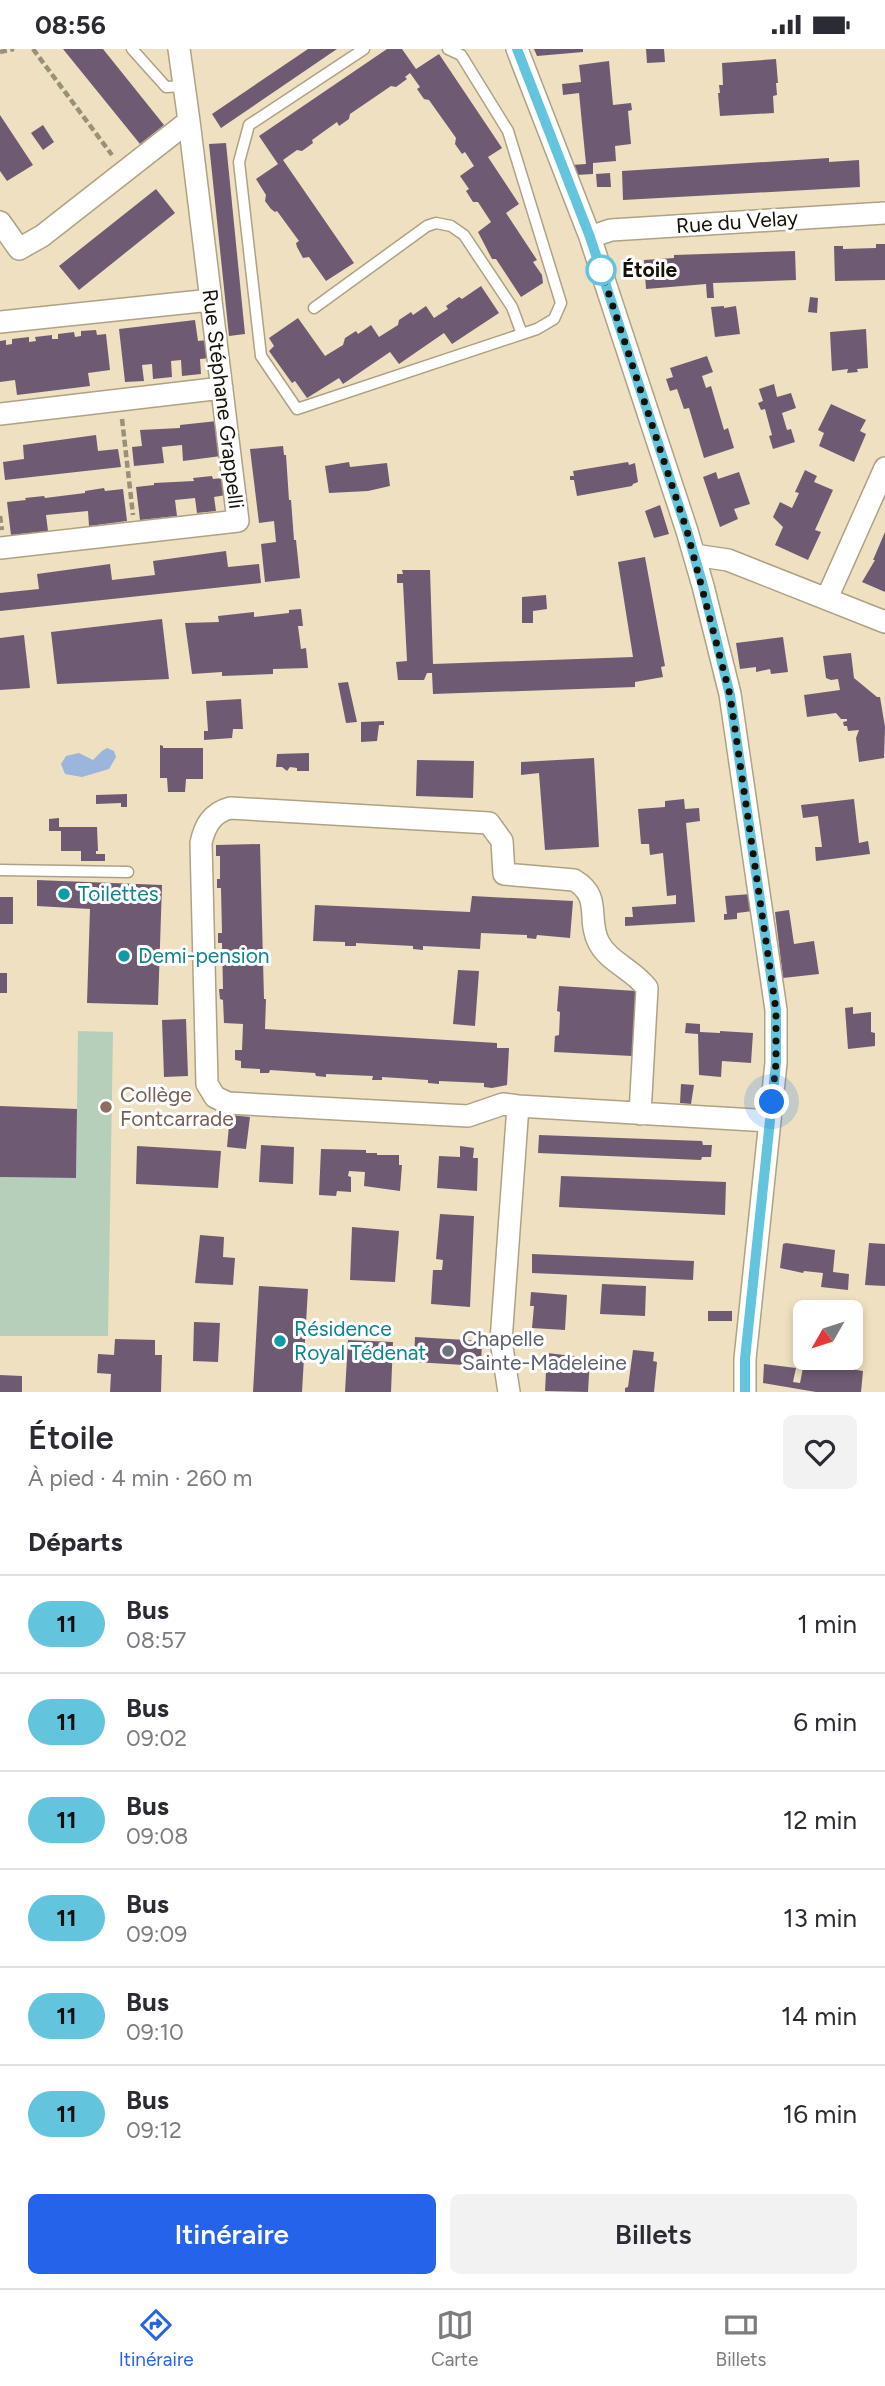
<!DOCTYPE html>
<html lang="fr">
<head>
<meta charset="utf-8">
<style>
	body { margin:0; font-family:Figtree,sans-serif; background:#f2f2f3; color:#2b2b33; height:100vh; display:flex; flex-direction:column; font-size:26px; white-space:nowrap }
	* { box-sizing:border-box; margin:0 }
	p { font-size:23px; color:#7c7c81 }
	.icon { flex:none; width:38px; height:38px; fill:none; stroke:currentColor; stroke-width:2; stroke-linecap:round; stroke-linejoin:round }
	.map { position:relative; height:1343px; overflow:hidden }
	.sheet { display:flex; flex-direction:column; background:#fff; flex:1 }
	.sheet>* { flex:none }
	.badge { padding:0 14px; border-radius:23px; font-size:24px; line-height:46px }
	.needle { width:46px; rotate:231deg }
	.controls { position:absolute; left:793px; top:1251px; display:grid; gap:14px }
	.controls a { display:grid; place-items:center; width:70px; height:70px; border-radius:10px; background:#fff; box-shadow:0 4px 10px #0003; font-size:35px }
	.you { position:absolute; width:35px; height:35px; margin:-18px; border:5px solid #fff; border-radius:50%; background:#1a73e8; box-shadow:0 0 0 10px #1a73e833 }
	.map>.badge { position:absolute; translate:-50% -50%; box-shadow:0 0 0 4px #fff }
	h2 { padding:0 28px; font-size:26px; line-height:63px }
	.round { display:grid; place-items:center; flex:none; width:74px; height:74px; border-radius:10px; background:#f2f2f3 }
	.summary { display:flex; align-items:center; justify-content:space-between; height:119px; padding:0 28px }
	h1 { font-size:33px; font-weight:600; line-height:52px }
	.button { display:flex; gap:14px; margin-top:auto; padding:14px 28px }
	.button a { flex:1; height:80px; border-radius:10px; background:#2563eb; color:#fff; font-size:28px; font-weight:600; line-height:80px; text-align:center }
	.button a+a { background:#f2f2f3; color:#2b2b33 }
	ul { padding:0; list-style:none }
	li { display:flex; align-items:center; gap:21px; height:98px; padding:0 28px; border-top:2px solid #e1e1e2 }
	li div { flex:1 }
	li b { display:block; font-size:26px }
	li em { font-style:normal }
	li .badge { min-width:77px; font-weight:700; text-align:center }
	.status { display:flex; justify-content:space-between; align-items:center; height:49px; padding:0 35px; background:#fff; direction:ltr }
	.status svg { height:19px; fill:currentColor }
	.dock { display:flex; justify-content:space-around; align-items:center; height:98px; border-top:2px solid #e1e1e2; background:#fff; font-size:19px; color:#7c7c81 }
	.dock a { display:grid; justify-items:center; gap:4px }
	.dock .current { color:#2563eb }
	.map>svg:first-child { display:block }
	.green { fill:#b6cfbb }
	.water { fill:#9bb5dc }
	.building { fill:#6e5b73 }
	.lines { fill:none; stroke-linecap:round; stroke-linejoin:round }
	.service-casing { stroke:#afa284; stroke-width:13 }
	.minor-casing { stroke:#afa284; stroke-width:24 }
	.path { stroke:#9a9078; stroke-width:4.5; stroke-dasharray:7 3.5; stroke-linecap:butt }
	.service { stroke:#fff; stroke-width:10 }
	.minor { stroke:#fff; stroke-width:21 }
	.line-casing { stroke:#fff; stroke-width:16 }
	.line { stroke:#62c4dd; stroke-width:10 }
	.walk { stroke:#161107; stroke-width:7; stroke-dasharray:0 12.6 }
	.stop-dot { fill:#fff; stroke:#62c4dd; stroke-width:3.5 }
	.culture-dot { fill:#0f9aa8; stroke:#fff; stroke-width:2.5 }
	.education-dot { fill:#8d6e63; stroke:#fff; stroke-width:2.5 }
	.worship-dot { fill:#6b7280; stroke:#fff; stroke-width:2.5 }
	.labels { text-anchor:middle; stroke-width:6; stroke-linejoin:round; paint-order:stroke }
	.street-label { font-size:21px; fill:#161107; stroke:#fff }
	.stop-label { font-size:21px; font-weight:bold; fill:#161107; stroke:#fff; text-anchor:start }
	.culture-label { font-size:21px; fill:#0d838f; stroke:#fff; text-anchor:start }
	.education-label { font-size:21px; fill:#785e54; stroke:#fff; text-anchor:start }
	.worship-label { font-size:21px; fill:#5b616d; stroke:#fff; text-anchor:start }
</style>
</head>
<body>
<div class="status"><b>08:56</b><svg viewBox="0 0 49 12"><path d="M0 12V9h3v3zM5 12V6h3v6zM10 12V3h3v9zM15 12V0h3v12zM26 1h20v11H26zM47 4h2v5h-2z"/></svg></div>
<div class="map">
<svg width="885" height="1343" viewBox="0 0 885 1343">
	<rect width="100%" height="100%" fill="#eee0c0"/>
	<!-- green -->
	<path class="green" d="M78,982L113,983L108,1287H0V1128L76,1129Z"/>
	<!-- water -->
	<path class="water" d="M107,699L114,702L116,708L109,720L82,728L65,725L61,715L66,707L79,704L93,711L102,702Z"/>
	<!-- building -->
	<path class="building" d="M63,0H103L164,76L140,95Z
		M308,0H337L221,79L212,65Z
		M387,0H402L416,20L439,5L502,99L488,108L519,155L506,164L537,211L533,213L542,226L543,234L521,248L496,210H492L478,183L491,173L478,153H473L466,142L469,140L460,127L474,117L465,103L462,105L455,95L456,89L429,51L424,50L417,40L420,38L410,24L405,28L407,30L396,38L391,37L350,65L349,70L339,77L337,73L312,91L313,94L302,102L297,101L283,111L354,214L326,232L309,208L303,209L297,198L296,194L299,192L277,162L275,163L271,160L265,152L266,146L256,130L278,115L259,87Z
		M534,0H583V3L537,7Z
		M646,0H664L665,13L647,14Z
		M776,10L778,34H776L777,46L773,47L774,64L720,67L718,44H720L719,36H723L722,14Z
		M609,12L613,56L631,54L632,61L628,62L631,95L615,97L616,112L593,114V125L576,126L571,116L586,115L579,44L563,46L562,35L581,33L579,16Z
		M0,66L33,116L7,132L0,122Z
		M43,76L54,93L43,101L31,84Z
		M226,94L245,285L229,287L209,95Z
		M829,109V113L859,111L860,138L623,151L622,122Z
		M610,124L611,138H597L596,125Z
		M156,140L175,164L79,241L59,217Z
		M876,195H885V231L835,232L834,197H843V200L876,199Z
		M795,202L796,231L713,234L714,249H707L706,235L646,240L644,211L674,209V206Z
		M481,237L499,264L452,295L444,284L399,315L390,303L343,335L339,329L307,349L295,332L292,334L269,302L274,297L269,289L298,269L325,307L343,296L345,289L356,282L358,285L371,276L379,288L398,276L399,271L411,263L413,266L426,257L434,269L448,260L446,257L459,248L462,250Z
		M810,248L818,249L817,264L808,263Z
		M724,257V259L736,257L740,285L715,288L711,258Z
		M195,271L198,292L208,291L210,309L200,310L201,325L182,327L181,311L171,312L172,328L153,330L152,315L142,316L144,332L125,333L119,280Z
		M866,280L868,319L857,320L858,323L847,324L848,320L832,322L830,283Z
		M96,281L97,286L106,285L110,321L88,324L90,337L17,346L15,331L0,333V292L6,291V296L12,295V290L29,288V293L36,292L35,288L52,286V290H58V285L74,283L75,288L81,287V282Z
		M707,307L713,323L702,327L706,339L711,337L724,381L728,379L734,399L704,409L689,359L684,360L677,340L670,342L666,330L673,328L670,319Z
		M774,335L777,348L791,344L796,359L782,364L787,381L791,380L795,393L773,400L769,387L772,386L765,360L761,361L758,354L763,352L759,340Z
		M831,355L866,371L860,382L866,385L854,413L819,397L824,384L818,381Z
		M217,372L221,407L183,412L182,396L162,398L164,414L134,417L132,398L142,397L140,381L180,379V376Z
		M96,386L98,402L118,400L121,418L5,431L3,413L24,410L23,396Z
		M283,397L284,406H286L289,451H291L294,491H296L300,529L265,533L261,495L276,493L274,472L259,474L250,400Z
		M349,413L350,418L387,414L390,437L368,442L329,444L325,417Z
		M628,413L629,416L635,414L638,433L633,435L632,437L577,447L574,431H570V427H574L573,422Z
		M805,421L817,427L814,433L833,441L815,481L821,483L808,511L775,496L783,478L773,468L780,453L792,459L799,444L795,443Z
		M716,423L718,430L739,423L750,455L734,460L738,470L720,478L703,428Z
		M212,427L213,430L223,429L226,446L214,448L216,462L197,464L195,449L175,451L177,467L140,471L136,438L154,436V434L194,432L193,429Z
		M104,439L105,442L123,440L127,472L89,477L88,462L46,466L48,482L11,486L7,453L26,451L25,449L44,447L45,449L85,444V442Z
		M660,456L669,485L654,489L645,462Z
		M885,483V543L862,533L875,511H873Z
		M226,502L228,518L259,515L261,534L0,562V544L39,540L37,525L110,515L112,531L155,526L153,512Z
		M645,508L665,617L661,618L663,628L635,633V638L433,645L432,624H427L424,631H398L396,613L407,612L403,534H397V525H403L402,521H430L433,615L633,608L618,513Z
		M546,546L547,560L533,562V574H522V548Z
		M301,560L303,577H298L301,600L306,599L308,619L273,620V625L222,627V623L192,625L185,574L219,573L218,567L254,563V568L289,564V561Z
		M162,570L169,630L57,635L51,583Z
		M24,586L30,639L0,641V589Z
		M783,588L788,623L771,625L770,620L756,623V618L740,620L736,594Z
		M851,604L854,629L877,648H880L885,678L884,709L859,713L856,689L859,681L848,682L847,677H844L843,673L847,672V670H841L836,664L807,668L804,646L840,641L838,630L831,631L826,629L823,607Z
		M348,633L357,673L346,674L338,634Z
		M241,650L243,680H233L232,689L204,691V682H208L206,652Z
		M384,672V676H379L377,692L361,693V673Z
		M160,696L163,697V699H203V730H186L185,743H168L167,729H160Z
		M309,704V722H297V719L290,718L287,722L282,718H276L277,705Z
		M594,709L599,798L545,801L539,724L521,726V713Z
		M417,711L474,712L473,749L416,747Z
		M127,745V758H121V754L96,755V746Z
		M684,750L685,760L699,759L700,772L686,774L695,873L625,877V868H633L632,858L676,855V846L667,847L663,804L650,806L649,795H641L638,760L665,758V752Z
		M854,750L859,794L868,792L870,805L816,812L815,798H822L818,767L803,769L801,756Z
		M59,769V778H97L98,802H96V805H105V812H81V802H61V782H49V770Z
		M260,795L264,950H266L265,980L497,994V999H509L507,1036L492,1039L484,1038V1034L439,1032V1035L428,1034V1031L382,1028V1031H372L373,1027L326,1025V1028L316,1027L315,1024L270,1021L269,1024H260V1020L241,1019V1012L235,1011V1001H242L243,975L224,974L223,951L220,950L219,940H223L222,894H218V884H222L221,839H217V830H220V807H216V796Z
		M37,831L162,836L158,956L87,954L90,860L37,857Z
		M751,845L753,862L737,864V870L724,871V865H727L725,847Z
		M472,847L573,852L570,889L537,886L536,890L527,889V886L481,884L480,900L423,897V901L413,900V897L356,894V897H345V893L313,892L315,856L470,863Z
		M0,848H13V875H0Z
		M789,861L794,895L814,892L819,925L783,929L775,863Z
		M458,921L479,922L475,977L453,975Z
		M0,924H7V944H0Z
		M559,937L636,942L632,1007L554,1003L555,987L559,986L560,963L557,962Z
		M853,958V965L871,963V983L875,984V997L848,1000L845,959Z
		M186,970L188,1027L164,1028L162,971Z
		M686,974L700,975V983L720,984V982L753,984L751,1014L722,1012L721,1028L699,1026L698,985L685,984Z
		M681,1035L694,1036L691,1055L680,1054Z
		M0,1057L77,1060L76,1129L0,1128Z
		M230,1066L250,1068L246,1100L227,1098Z
		M539,1086L702,1092L703,1096H712L711,1108H702L701,1111L538,1104Z
		M261,1096L294,1098L293,1135L259,1133Z
		M137,1097L221,1102L218,1139L136,1135Z
		M460,1097L474,1099L473,1109H478L477,1142L437,1139L439,1107L460,1108Z
		M321,1100L366,1101V1104H377V1106H399V1116H402L400,1142L364,1137L365,1123L349,1122L348,1127L351,1128V1143L337,1142L336,1147L319,1146Z
		M561,1127L726,1133L725,1166L559,1158Z
		M440,1165L474,1167L470,1258L431,1255L433,1221H442L443,1211L436,1210Z
		M352,1178L399,1182L395,1233L350,1231Z
		M200,1186L224,1188L223,1208L235,1209L233,1236L195,1234Z
		M786,1194L835,1201L833,1223L849,1225L848,1241L821,1238L823,1224L804,1222L803,1224L780,1219L783,1195Z
		M869,1194L885,1195V1237L865,1236Z
		M532,1205L694,1212L693,1231L532,1224Z
		M602,1235L646,1237L645,1267L600,1265Z
		M259,1237L308,1240L302,1343H253Z
		M531,1243L567,1246L565,1281L532,1279L534,1257H530Z
		M708,1262H732V1272H708Z
		M194,1273L220,1274L218,1313L193,1312Z
		M415,1288L482,1292L481,1317L414,1313Z
		M115,1290L155,1291V1306H162L161,1343H110L111,1325L97,1324L98,1305L114,1306Z
		M348,1291L393,1293L391,1343H345Z
		M633,1301L654,1303L653,1312L657,1313L654,1343H625V1339L628,1338Z
		M805,1302V1309H814L813,1314L863,1322L861,1343H816L763,1334L764,1315L796,1319L793,1333L800,1334L803,1319L797,1311L801,1304Z
		M547,1304L590,1309L588,1343L545,1342Z
		M0,1326L22,1327V1343H0Z"/>
	<g class="lines">
		<!-- service casing -->
		<g class="service-casing">
			<path id="service" d="M132,0L166,38L184,37
				M364,0L249,76L239,113L261,307L297,360L537,280L554,270L561,254L508,82L461,6L448,0
				M314,259L427,177L436,174L451,177L464,186L512,258L522,285
				M0,821L128,823"/>
		</g>
		<!-- minor casing -->
		<g class="minor-casing">
			<path id="minor" d="M517,0L590,188L687,482L703,537L730,645L776,961V1014L745,1310V1343
				M0,173L19,200L42,187L189,72L179,0
				M590,188L611,181L885,164
				M0,273L211,251
				M0,365L222,339
				M0,499L238,472L189,72
				M694,506L728,511L885,573
				M827,549L885,419
				M640,1065L647,939C634,921 609,913 599,894C586,870 603,848 574,831L504,825L502,792L489,774L230,759C212,764 205,776 201,794L207,1035L215,1048L228,1054L468,1067L503,1055L518,1057L770,1072
				M509,1343L501,1292L518,1057"/>
		</g>
		<!-- path -->
		<path class="path" d="M33,0L112,106
			M0,3L14,0
			M122,370L133,466
			M0,467L2,481"/>
		<!-- service -->
		<use href="#service" class="service"/>
		<!-- minor -->
		<use href="#minor" class="minor"/>
	</g>
	<g class="lines">
		<!-- line casing -->
		<g class="line-casing">
			<path id="line" d="M517,0L590,188L687,482L703,537L730,646L776,961V1014L745,1310V1343"/>
		</g>
		<!-- line -->
		<use href="#line" class="line"/>
		<!-- walk -->
		<path class="walk" d="M601,221L687,482L730,646L776,961V1014L772,1053"/>
	</g>
	<!-- markers -->
	<circle class="stop-dot" cx="601" cy="221" r="14"/>
	<g class="culture-dot">
		<circle cx="64" cy="845" r="7"/>
		<circle cx="124" cy="907" r="7"/>
		<circle cx="280" cy="1292" r="7"/>
	</g>
	<circle class="education-dot" cx="106" cy="1058" r="7"/>
	<circle class="worship-dot" cx="448" cy="1302" r="7"/>
	<g class="labels">
		<!-- street labels -->
		<g class="street-label">
			<text transform="translate(737 173) rotate(-4)" y="7">Rue du Velay</text>
			<text transform="translate(223 350) rotate(83)" y="7">Rue Stéphane Grappelli</text>
		</g>
		<!-- stop labels -->
		<g class="stop-label">
			<text x="622" y="228">Étoile</text>
		</g>
		<!-- culture labels -->
		<g class="culture-label">
			<text x="78" y="852">Toilettes</text>
			<text x="138" y="914">Demi-pension</text>
			<text x="294" y="1287">Résidence<tspan x="294" dy="24">Royal Tédenat</tspan></text>
		</g>
		<!-- education labels -->
		<g class="education-label">
			<text x="120" y="1053">Collège<tspan x="120" dy="24">Fontcarrade</tspan></text>
		</g>
		<!-- worship labels -->
		<g class="worship-label">
			<text x="462" y="1297">Chapelle<tspan x="462" dy="24">Sainte-Madeleine</tspan></text>
		</g>
	</g>
</svg>
<div class="controls">
<a><svg class="needle" viewBox="-14 -14 28 28"><path d="M0-13l5 13h-10z" fill="#e53935"/><path d="M0 13l5-13h-10z" fill="#7c7c81"/></svg></a>
</div>
<div class="you" style="left:772px;top:1053px"></div>
</div>
<section class="sheet">
<div class="summary"><div><h1>Étoile</h1><p>À pied · 4 min · 260 m</p></div><a class="round"><svg class="icon" aria-label="heart" viewBox="0 0 24 24"><path d="M12 20l-8-8c-3-5 5-10 8-4 3-6 11-1 8 4z"/></svg></a></div>
<h2>Départs</h2>
<ul>
<li><span class="badge" style="background:#62c4dd;color:#111">11</span><div><b>Bus</b><p>08:57</p></div><em>1 min</em></li>
<li><span class="badge" style="background:#62c4dd;color:#111">11</span><div><b>Bus</b><p>09:02</p></div><em>6 min</em></li>
<li><span class="badge" style="background:#62c4dd;color:#111">11</span><div><b>Bus</b><p>09:08</p></div><em>12 min</em></li>
<li><span class="badge" style="background:#62c4dd;color:#111">11</span><div><b>Bus</b><p>09:09</p></div><em>13 min</em></li>
<li><span class="badge" style="background:#62c4dd;color:#111">11</span><div><b>Bus</b><p>09:10</p></div><em>14 min</em></li>
<li><span class="badge" style="background:#62c4dd;color:#111">11</span><div><b>Bus</b><p>09:12</p></div><em>16 min</em></li>
</ul>
<div class="button"><a>Itinéraire</a><a>Billets</a></div>
</section>
<nav class="dock">
<a class="current"><svg class="icon" aria-label="directions" viewBox="0 0 24 24"><path d="M12 3l9 9-9 9-9-9zM9 14v-3h6M13 9l2 2-2 2"/></svg>Itinéraire</a>
<a><svg class="icon" aria-label="map" viewBox="0 0 24 24"><path d="M3 6l6-2 6 2 6-2v14l-6 2-6-2-6 2zM9 4v14M15 6v14"/></svg>Carte</a>
<a><svg class="icon" aria-label="tickets" viewBox="0 0 24 24"><path d="M3 7h18v10H3zM15 7v10"/></svg>Billets</a>
</nav>
</body>
</html>
